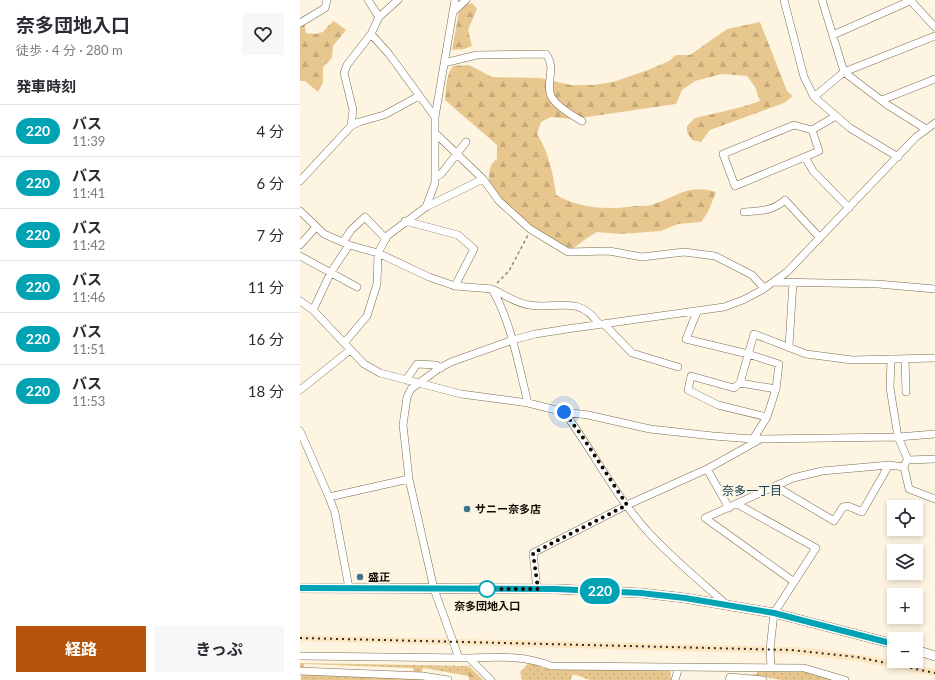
<!DOCTYPE html>
<html lang="ja">
<head>
<meta charset="utf-8">
<style>
	body { margin:0; font-family:Lato,"Noto Sans JP",sans-serif; background:#f7f7f7; color:#2b2b33; height:100vh; display:flex; flex-direction:column; font-size:15px; white-space:nowrap }
	* { box-sizing:border-box; margin:0 }
	p { font-size:13px; color:#7c7c81 }
	.icon { flex:none; width:22px; height:22px; fill:none; stroke:currentColor; stroke-width:2; stroke-linecap:round; stroke-linejoin:round }
	.map { position:relative; flex:1; overflow:hidden }
	.details { display:flex; flex-direction:column; background:#fff; width:300px }
	.details>* { flex:none }
	.badge { padding:0 8px; border-radius:13px; font-size:14px; line-height:26px }
	.controls { position:absolute; left:587px; top:500px; display:grid; gap:8px }
	.controls a { display:grid; place-items:center; width:36px; height:36px; border-radius:0px; background:#fff; box-shadow:0 2px 6px #0003; font-size:20px }
	.you { position:absolute; width:20px; height:20px; margin:-10px; border:3px solid #fff; border-radius:50%; background:#1a73e8; box-shadow:0 0 0 6px #1a73e833 }
	.map>.badge { position:absolute; translate:-50% -50%; box-shadow:0 0 0 2px #fff }
	h2 { padding:0 16px; font-size:15px; line-height:36px }
	.round { display:grid; place-items:center; flex:none; width:42px; height:42px; border-radius:0px; background:#f7f7f7 }
	.headline { display:flex; align-items:center; justify-content:space-between; height:68px; padding:0 16px }
	h1 { font-size:19px; font-weight:700; line-height:30px }
	.action { display:flex; gap:8px; margin-top:auto; padding:8px 16px }
	.action a { flex:1; height:46px; border-radius:0px; background:#b45309; color:#fff; font-size:16px; font-weight:700; line-height:46px; text-align:center }
	.action a+a { background:#f7f7f7; color:#2b2b33 }
	ul { padding:0; list-style:none }
	li { display:flex; align-items:center; gap:12px; height:52px; padding:0 16px; border-top:1px solid #e1e1e2 }
	li div { flex:1 }
	li b { display:block; font-size:15px }
	li em { font-style:normal }
	li .badge { min-width:44px; font-weight:700; text-align:center }
	main { display:flex; flex:1; min-height:0 }
	.map>svg:first-child { display:block }
	.built { fill:#fce7c2 }
	.grass { fill:url(#grass-dots) }
	.forest { fill:url(#forest-firs) }
	.lines { fill:none; stroke-linecap:round; stroke-linejoin:round }
	.minor-casing { stroke:#7b6c52; stroke-width:8 }
	.major-casing { stroke:#7b6c52; stroke-width:10 }
	.path { stroke:#8c8476; stroke-width:1.5; stroke-dasharray:3 3; stroke-linecap:butt }
	.minor { stroke:#fff; stroke-width:7 }
	.major { stroke:#fff; stroke-width:9 }
	.rail { stroke:#312b21; stroke-width:2; stroke-dasharray:2 4; stroke-linecap:butt }
	.line-casing { stroke:#fff; stroke-width:9 }
	.line { stroke:#00a3b4; stroke-width:6 }
	.walk { stroke:#110b03; stroke-width:4; stroke-dasharray:0 7.2 }
	.poi-dot { fill:#3c738e; stroke:#fef4e2; stroke-width:1.5 }
	.stop-dot { fill:#fff; stroke:#00a3b4; stroke-width:2 }
	.labels { text-anchor:middle; stroke-width:3.5; stroke-linejoin:round; paint-order:stroke }
	.poi-label { font-size:11px; font-weight:bold; fill:#110b03; stroke:#fef4e2; text-anchor:start }
	.stop-label { font-size:11px; font-weight:bold; fill:#110b03; stroke:#fef4e2 }
	.neighbourhood-label { font-size:12px; fill:#134155; stroke:#fef4e2 }
</style>
</head>
<body>
<main>
<section class="details">
<div class="headline"><div><h1>奈多団地入口</h1><p>徒歩 · 4 分 · 280 m</p></div><a class="round"><svg class="icon" aria-label="heart" viewBox="0 0 24 24"><path d="M12 20l-8-8c-3-5 5-10 8-4 3-6 11-1 8 4z"/></svg></a></div>
<h2>発車時刻</h2>
<ul>
<li><span class="badge" style="background:#00a3b4;color:#fff">220</span><div><b>バス</b><p>11:39</p></div><em>4 分</em></li>
<li><span class="badge" style="background:#00a3b4;color:#fff">220</span><div><b>バス</b><p>11:41</p></div><em>6 分</em></li>
<li><span class="badge" style="background:#00a3b4;color:#fff">220</span><div><b>バス</b><p>11:42</p></div><em>7 分</em></li>
<li><span class="badge" style="background:#00a3b4;color:#fff">220</span><div><b>バス</b><p>11:46</p></div><em>11 分</em></li>
<li><span class="badge" style="background:#00a3b4;color:#fff">220</span><div><b>バス</b><p>11:51</p></div><em>16 分</em></li>
<li><span class="badge" style="background:#00a3b4;color:#fff">220</span><div><b>バス</b><p>11:53</p></div><em>18 分</em></li>
</ul>
<div class="action"><a>経路</a><a>きっぷ</a></div>
</section>
<div class="map">
<svg width="635" height="680" viewBox="0 0 635 680">
	<defs>
		<pattern id="grass-dots" width="8" height="8" patternUnits="userSpaceOnUse"><rect width="8" height="8" fill="#e8c78f"/><path d="M2 2h.1M6 6h.1" fill="none" stroke="#c6aa7a" stroke-width="1.8" stroke-linecap="round"/></pattern>
		<pattern id="forest-firs" width="22" height="20" patternUnits="userSpaceOnUse"><rect width="22" height="20" fill="#e8c78f"/><path d="M5 1l3.5 6h-7zM16 11l3.5 6h-7z" fill="#c6aa7a"/></pattern>
	</defs>
	<rect width="100%" height="100%" fill="#fef4e2"/>
	<!-- built -->
	<path class="built" d="M0,635L491,647L521,649L587,659L635,669V676L556,661L491,654L0,641Z"/>
	<!-- grass -->
	<path class="grass" d="M230,662L243,668L370,669L371,680H290L273,674L271,680H222L220,672Z
		M0,663L169,666L183,680H169V676L123,668L122,673H114L113,668L4,664V669H0Z
		M459,670L505,671L532,680H481L449,674H456Z
		M1,674L137,680H1Z"/>
	<!-- forest -->
	<path class="forest" d="M172,3L177,9L168,30L172,46L164,49L152,50L160,6Z
		M34,21L46,30L33,46L32,58L23,67V83L18,92L5,81H0V24L4,23L6,33L15,34L23,32L28,26Z
		M460,22L487,91L493,96L484,103L410,130L401,142L392,140L387,132V126L395,118L442,107L460,101L455,87L447,76L422,74L395,81L382,90L376,104L273,119L251,117L241,122L237,134C249,153 253,173 256,195C281,209 307,210 336,206C342,206 349,206 354,204C380,196 386,184 416,192L408,212L401,222L378,224L361,231L320,234L297,232L287,238L271,250L239,232L189,189C189,179 187,165 197,159V145L145,100C146,88 146,76 153,66L169,65L192,77L240,78L271,85H294L313,82L348,70L369,61L376,55H390L427,29Z
		M160,669L169,671L173,675H177L178,680H170L168,675L159,674L158,671Z"/>
	<g class="lines">
		<!-- minor casing -->
		<g class="minor-casing">
			<path id="minor" d="M68,0L79,17
				M484,0L504,77L514,97L550,128L598,157
				M522,0L544,72L586,104L626,129
				M610,0L635,27
				M153,12L166,0
				M0,23L25,8L27,0
				M71,34L89,54L135,117
				M533,35L612,0
				M144,63L177,55L246,54C257,69 245,82 251,96C256,106 273,116 282,121
				M514,97L544,72L635,36
				M582,100L635,79
				M51,126L53,110L44,73L47,65L71,34L79,17L98,0
				M512,130L519,151L435,186L423,154L494,125L512,130L536,116
				M135,133L183,179
				M505,157L513,171L549,208
				M135,177L141,174L166,142
				M0,181L51,126L59,122L84,115L119,96
				M126,207L135,183V117L155,0
				M0,211L24,234L49,245L78,253L129,277L155,286L192,289C212,324 218,364 228,403
				M444,212C459,211 473,211 485,200L520,238
				M105,221L158,235L174,249L155,286
				M43,242L51,230L65,217L86,239
				M0,245L16,227
				M0,256L57,287
				M474,282L578,284L635,289
				M192,289C203,294 216,303 229,305C258,310 278,294 299,324
				M0,301L13,310L64,364L80,373L161,394L228,403L264,412L288,415L350,429L413,436L453,439L598,437L635,434
				M13,310L31,272L49,245
				M397,312L386,339L448,354L479,364L476,389
				M304,324L332,353L378,367
				M45,342L67,316L77,284L78,253L87,236L126,207L183,179L199,201L230,229L268,252L309,251L342,257L384,252L415,256L452,275L464,288
				M489,346L493,282
				M591,359L590,388L598,437L608,460
				M605,359L606,392
				M106,380L117,364L136,365L141,368
				M440,383L434,388L391,376L388,390L418,405L467,417
				M0,390L50,350
				M264,412C294,452 316,498 350,534C373,559 401,582 426,604
				M0,431L29,497L35,513L49,588
				M453,439L467,417L476,389L440,383L454,334L506,354L552,360L635,358
				M608,460L635,459
				M606,462L604,467L609,489L635,499
				M407,469L459,440
				M475,486L534,521L543,507L548,506L562,512L589,465
				M29,497L109,479
				M437,504L516,548L474,613L470,649L471,667
				M493,581L405,518L493,478L522,471L589,465L604,467
				M237,589L233,553L327,505L407,469L429,508
				M0,656L169,658L191,680
				M159,658L134,589L109,479L103,425L107,397L111,389L138,369L151,362L213,340L235,334L267,329L424,307L443,300L462,290L487,272L616,137L635,123
				M169,658C197,657 225,655 251,666L504,668L545,680
				M0,671L123,676L148,680
				M375,680L379,667
				M429,680L430,677L463,680"/>
		</g>
		<!-- major casing -->
		<g class="major-casing">
			<path id="major" d="M0,588L256,589L341,593L385,598L474,613L594,644
				M616,650L635,656"/>
		</g>
		<!-- path -->
		<path class="path" d="M197,283L209,271L228,235"/>
		<!-- minor -->
		<use href="#minor" class="minor"/>
		<!-- major -->
		<use href="#major" class="major"/>
		<!-- rail -->
		<path class="rail" d="M0,638L491,650L557,657L635,673"/>
	</g>
	<g class="lines">
		<!-- line casing -->
		<g class="line-casing">
			<path id="line" d="M0,588L256,589L341,593L385,598L474,613L594,644"/>
		</g>
		<!-- line -->
		<use href="#line" class="line"/>
		<!-- walk -->
		<path class="walk" d="M187,589H238L233,553L327,505L282,436L264,412"/>
	</g>
	<!-- markers -->
	<g class="poi-dot">
		<circle cx="167" cy="509" r="4"/>
		<circle cx="60" cy="577" r="4"/>
	</g>
	<circle class="stop-dot" cx="187" cy="589" r="8"/>
	<g class="labels">
		<!-- poi labels -->
		<g class="poi-label">
			<text x="175" y="513">サニー奈多店</text>
			<text x="68" y="581">盛正</text>
		</g>
		<!-- stop labels -->
		<g class="stop-label">
			<text x="187" y="610">奈多団地入口</text>
		</g>
		<!-- neighbourhood labels -->
		<g class="neighbourhood-label">
			<text x="452" y="495">奈多一丁目</text>
		</g>
	</g>
</svg>
<div class="controls">
<a><svg class="icon" aria-label="locate" viewBox="0 0 24 24"><circle cx="12" cy="12" r="6"/><path d="M12 2v4M12 18v4M2 12h4M18 12h4"/></svg></a>
<a><svg class="icon" aria-label="layers" viewBox="0 0 24 24"><path d="M12 4l9 5-9 5-9-5zM3 14l9 5 9-5"/></svg></a>
<a>+</a>
<a>−</a>
</div>
<div class="you" style="left:264px;top:412px"></div>
<b class="badge" style="left:300px;top:591px;background:#00a3b4;color:#fff">220</b>
</div>
</main>
</body>
</html>
